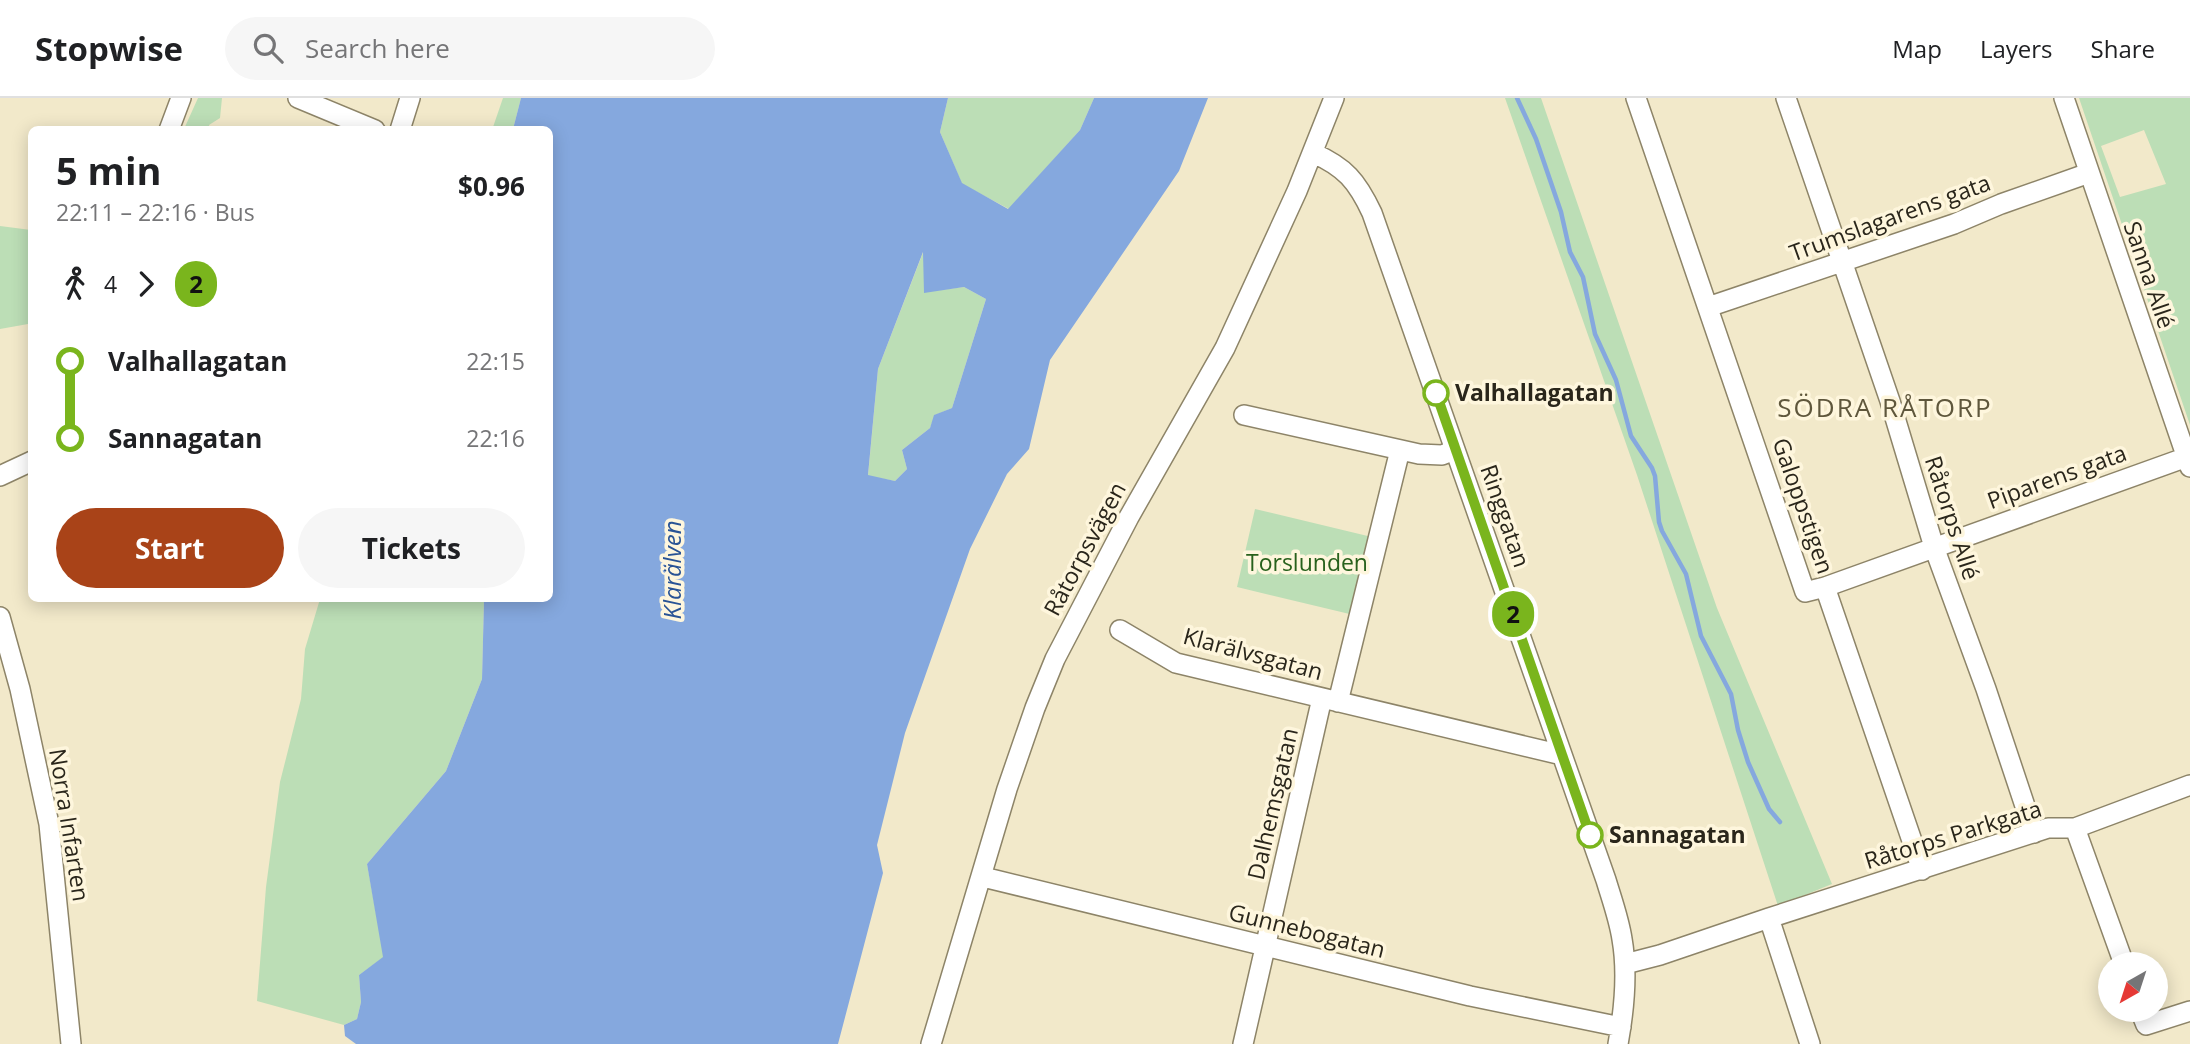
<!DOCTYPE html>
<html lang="en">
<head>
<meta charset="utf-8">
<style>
	body { margin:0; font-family:"Open Sans",sans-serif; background:#f6f6f6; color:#202124; height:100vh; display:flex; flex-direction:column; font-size:26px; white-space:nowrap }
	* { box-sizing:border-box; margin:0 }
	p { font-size:23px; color:#757577 }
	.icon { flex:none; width:38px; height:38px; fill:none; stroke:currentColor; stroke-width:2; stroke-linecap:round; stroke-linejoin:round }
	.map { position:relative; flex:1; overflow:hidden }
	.sheet { position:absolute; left:28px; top:28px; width:525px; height:476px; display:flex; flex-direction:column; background:#fff; border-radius:10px; box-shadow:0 4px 18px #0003 }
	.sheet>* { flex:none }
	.badge { padding:0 14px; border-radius:23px; font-size:24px; line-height:46px }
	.needle { width:46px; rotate:219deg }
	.controls { position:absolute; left:2098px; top:854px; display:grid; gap:14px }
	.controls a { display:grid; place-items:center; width:70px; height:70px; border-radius:50%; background:#fff; box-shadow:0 4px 18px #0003; font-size:35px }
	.map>.badge { position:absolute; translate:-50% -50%; box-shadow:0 0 0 4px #fff }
	.legs { display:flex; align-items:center; gap:10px; height:77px; padding:0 28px; font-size:23px }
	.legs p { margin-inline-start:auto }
	.overview { display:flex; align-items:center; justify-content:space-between; height:119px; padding:0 28px }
	h1 { font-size:38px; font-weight:700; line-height:52px }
	.action { display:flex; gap:14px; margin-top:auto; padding:14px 28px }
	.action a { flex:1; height:80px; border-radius:42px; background:#a94318; color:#fff; font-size:28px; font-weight:700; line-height:80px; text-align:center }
	.action a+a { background:#f6f6f6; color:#202124 }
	ul { padding:0 28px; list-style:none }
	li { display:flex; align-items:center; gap:24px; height:77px; font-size:26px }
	li i { display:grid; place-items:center; width:10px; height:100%; margin:0 9px; background:currentColor }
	li i::after { content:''; width:18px; height:18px; margin:-9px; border:5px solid; border-radius:50%; background:#fff }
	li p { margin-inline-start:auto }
	li:first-child i { background:linear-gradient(#0000 50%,currentColor 0) }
	li:last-child i { background:linear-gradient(currentColor 50%,#0000 0) }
	header { display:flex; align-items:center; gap:42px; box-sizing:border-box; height:98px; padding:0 35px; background:#fff; border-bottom:2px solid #e0e0e0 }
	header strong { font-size:33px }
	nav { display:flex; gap:38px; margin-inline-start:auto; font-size:24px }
	.search { width:490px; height:63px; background:#f6f6f6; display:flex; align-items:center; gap:18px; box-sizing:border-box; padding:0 24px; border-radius:38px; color:#757577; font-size:26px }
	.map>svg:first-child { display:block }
	.green { fill:#bcdeb6; fill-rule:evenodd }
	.water { fill:#85a8de; fill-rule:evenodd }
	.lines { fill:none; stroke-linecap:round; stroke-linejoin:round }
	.stream { stroke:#85a8de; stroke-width:4.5 }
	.minor-casing { stroke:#8d8468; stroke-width:22 }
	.minor { stroke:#fff; stroke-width:19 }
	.line-1-casing { stroke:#fff; stroke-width:16 }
	.line-1 { stroke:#7ab51d; stroke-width:10 }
	.stop-1-dot { fill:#fff; stroke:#7ab51d; stroke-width:3.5 }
	.labels { text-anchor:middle; stroke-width:7; stroke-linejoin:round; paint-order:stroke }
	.street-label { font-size:23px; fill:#2a261b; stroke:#fef6dd }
	.stop-label { font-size:23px; font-weight:bold; fill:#2a261b; stroke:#fef6dd; text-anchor:start }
	.park-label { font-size:23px; fill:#28611c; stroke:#fef6dd }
	.water-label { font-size:24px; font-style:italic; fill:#295395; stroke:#fef6dd }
	.quarter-label { font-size:26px; letter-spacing:2px; fill:#5f573c; stroke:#fef6dd }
</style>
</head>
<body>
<header>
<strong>Stopwise</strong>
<div class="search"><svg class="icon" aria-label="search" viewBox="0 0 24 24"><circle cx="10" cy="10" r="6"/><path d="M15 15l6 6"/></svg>Search here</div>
<nav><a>Map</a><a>Layers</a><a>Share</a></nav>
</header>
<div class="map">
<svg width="2190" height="946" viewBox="0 0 2190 946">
	<rect width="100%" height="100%" fill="#f2e9ca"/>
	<!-- green -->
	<path class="green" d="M198,0H222L220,20L209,27L210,31H184Z
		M503,0H521L513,31L492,32Z
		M948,0H1094L1080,32L1009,111L962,86L940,34Z
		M1505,0H1541L1717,510L1832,786L1778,808L1637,377Z
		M2079,0H2190V327ZM2144,32L2166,86L2120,99L2101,48Z
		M0,128L31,132L32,224L28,226L0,231Z
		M924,152V194L964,189L986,201L952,310L935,317L930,330L902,352L907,371L895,383L868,378L878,271Z
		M1255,411L1376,440L1358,518L1237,489Z
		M320,501H484L482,581L446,673L367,766L384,859L359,877L361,904L357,921L344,927L257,903L266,789L280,684L301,601L305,551Z"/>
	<!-- water -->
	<path class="water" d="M521,0H948L940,34L962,85L1008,111L1080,32L1094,0H1208L1179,73L1050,262L1029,351L1007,376L970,451L905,635L877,747L883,775L838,946H356L345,938L344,927L357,921L361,904L359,877L383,859L367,766L446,673L482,581L484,501L550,500V32L513,31ZM923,154L924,195L964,189L986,201L952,310L934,317L930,330L902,352L907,371L895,383L868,377L878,271Z"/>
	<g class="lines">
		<!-- stream -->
		<path class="stream" d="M1517,0L1536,41L1561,114L1570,154L1583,179L1595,236L1616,282L1631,338L1652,370L1655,378L1659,424L1662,433L1686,476L1701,538L1731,596L1738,632L1748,664L1769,711L1780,724"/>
		<!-- minor casing -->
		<g class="minor-casing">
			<path id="minor" d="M298,0L375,32
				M1636,0L1805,494L1825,489L1922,772
				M1786,0L1890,303L1934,449L1986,591L2034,735
				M2064,0L2190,369
				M169,32L181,0
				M400,32L410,0
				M1313,55C1345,69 1357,83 1372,115L1606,782C1612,802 1619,821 1622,841C1628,875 1624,913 1618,946
				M1708,209L1954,126L2001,106L2089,75
				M1244,317L1419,356L1442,357L1455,352
				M0,378L32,363
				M1825,489L2187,359
				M0,519L20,591L49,726L71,946
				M1120,532L1176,565L1562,657
				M1338,604L1400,352
				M2075,730L2124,866
				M983,779L1470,898L1621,929
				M1769,820L1810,946
				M1625,866L1660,857L1769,820L2048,730H2075L2190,687
				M2140,912L2146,927L2190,913
				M931,946L1007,691L1035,610L1055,561L1129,419L1225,250L1297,93L1334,0
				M1243,946L1322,600"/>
		</g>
		<!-- minor -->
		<use href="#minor" class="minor"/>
	</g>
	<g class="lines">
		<!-- line-1 casing -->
		<g class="line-1-casing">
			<path id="line-1" d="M1436,295L1590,737"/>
		</g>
		<!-- line-1 -->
		<use href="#line-1" class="line-1"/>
	</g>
	<!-- markers -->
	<g class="stop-1-dot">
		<circle cx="1436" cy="295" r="12"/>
		<circle cx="1590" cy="737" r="12"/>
	</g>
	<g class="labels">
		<!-- street labels -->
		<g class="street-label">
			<text transform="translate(1890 120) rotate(-20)" y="8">Trumslagarens gata</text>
			<text transform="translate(2149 177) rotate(71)" y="8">Sanna Allé</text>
			<text transform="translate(2057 379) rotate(-20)" y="8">Piparens gata</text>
			<text transform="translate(1803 408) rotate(71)" y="8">Galoppstigen</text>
			<text transform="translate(1505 418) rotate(71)" y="8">Ringgatan</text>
			<text transform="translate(1952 420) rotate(72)" y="8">Råtorps Allé</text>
			<text transform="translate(1085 451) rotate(-62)" y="8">Råtorpsvägen</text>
			<text transform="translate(1253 556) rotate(15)" y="8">Klarälvsgatan</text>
			<text transform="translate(1273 706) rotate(-77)" y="8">Dalhemsgatan</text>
			<text transform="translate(69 727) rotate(81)" y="8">Norra Infarten</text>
			<text transform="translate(1953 737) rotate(-17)" y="8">Råtorps Parkgata</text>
			<text transform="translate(1307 833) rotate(14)" y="8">Gunnebogatan</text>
		</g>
		<!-- stop labels -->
		<g class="stop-label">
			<text x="1455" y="303">Valhallagatan</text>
			<text x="1609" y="745">Sannagatan</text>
		</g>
		<!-- park labels -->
		<g class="park-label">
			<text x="1307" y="473">Torslunden</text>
		</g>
		<!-- water labels -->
		<g class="water-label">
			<text transform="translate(673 472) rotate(-90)" y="8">Klarälven</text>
		</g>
		<!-- quarter labels -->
		<g class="quarter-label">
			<text x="1885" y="319">SÖDRA RÅTORP</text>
		</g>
	</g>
</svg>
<div class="controls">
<a><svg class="needle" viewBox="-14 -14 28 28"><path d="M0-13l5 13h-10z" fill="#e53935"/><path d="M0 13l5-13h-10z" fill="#757577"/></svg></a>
</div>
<b class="badge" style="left:1513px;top:516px;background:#7ab51d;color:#111">2</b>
<section class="sheet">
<div class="overview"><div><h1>5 min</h1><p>22:11 – 22:16 · Bus</p></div><b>$0.96</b></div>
<div class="legs"><svg class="icon" aria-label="walk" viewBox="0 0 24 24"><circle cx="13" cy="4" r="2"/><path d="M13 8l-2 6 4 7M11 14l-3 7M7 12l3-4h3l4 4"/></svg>4<svg class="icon" aria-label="forward" viewBox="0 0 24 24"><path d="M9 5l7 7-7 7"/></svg><b class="badge" style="background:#7ab51d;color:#111">2</b></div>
<ul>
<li><i style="color:#7ab51d"></i><b>Valhallagatan</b><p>22:15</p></li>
<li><i style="color:#7ab51d"></i><b>Sannagatan</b><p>22:16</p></li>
</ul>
<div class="action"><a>Start</a><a>Tickets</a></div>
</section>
</div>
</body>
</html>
